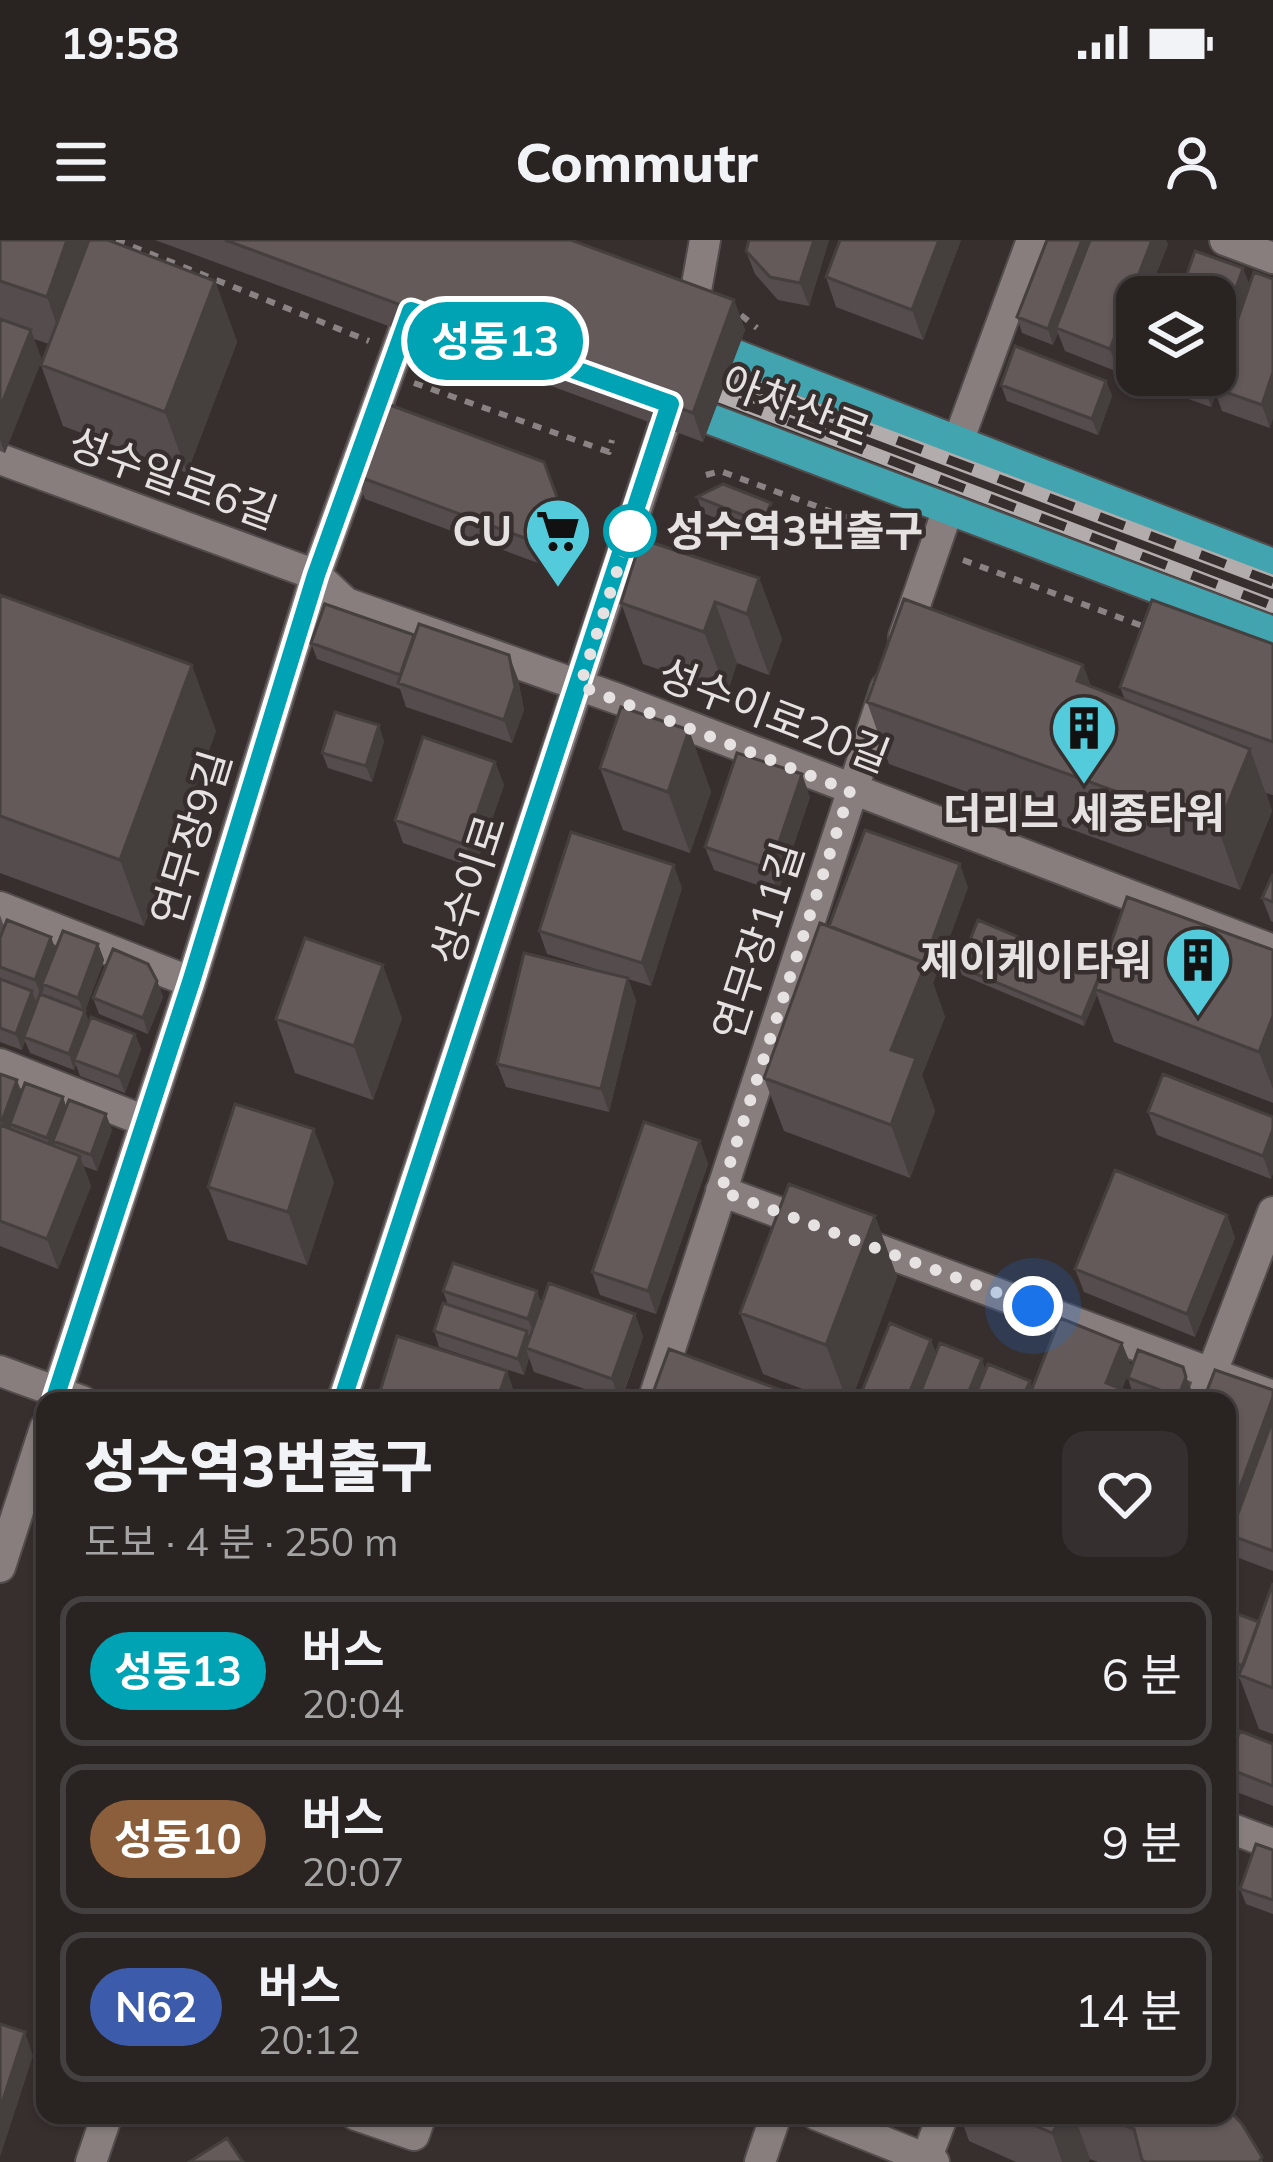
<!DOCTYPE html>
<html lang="ko">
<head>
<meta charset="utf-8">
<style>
	body { margin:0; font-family:Mulish,"Noto Sans KR",sans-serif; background:#352f2f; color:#f1f3f6; height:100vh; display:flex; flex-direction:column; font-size:45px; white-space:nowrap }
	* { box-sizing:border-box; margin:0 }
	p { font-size:39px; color:#a5a4a5 }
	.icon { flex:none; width:66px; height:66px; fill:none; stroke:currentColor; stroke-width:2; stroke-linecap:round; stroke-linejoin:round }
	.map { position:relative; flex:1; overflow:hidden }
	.sheet { position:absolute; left:36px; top:1152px; width:1200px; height:732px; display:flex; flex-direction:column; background:#292322; border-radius:24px; box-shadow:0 3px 9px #0004,0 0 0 3px #454040 }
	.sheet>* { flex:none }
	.badge { padding:0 24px; border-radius:39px; font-size:42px; line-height:78px }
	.buttons { position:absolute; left:1116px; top:36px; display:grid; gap:24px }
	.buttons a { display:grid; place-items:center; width:120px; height:120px; border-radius:24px; background:#292322; box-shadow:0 3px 9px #0004,0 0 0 3px #454040; font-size:60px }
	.you { position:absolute; width:60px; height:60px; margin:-30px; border:9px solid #fff; border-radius:50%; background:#1a73e8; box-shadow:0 0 0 18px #1a73e833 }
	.map>.badge { position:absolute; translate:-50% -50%; box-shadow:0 0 0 6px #fff }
	.round { display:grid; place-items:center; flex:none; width:126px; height:126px; border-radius:24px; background:#352f2f }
	.head { display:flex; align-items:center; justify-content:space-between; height:204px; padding:0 48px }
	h1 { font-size:57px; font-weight:800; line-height:90px }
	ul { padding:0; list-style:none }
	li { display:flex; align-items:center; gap:36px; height:150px; margin:0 24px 18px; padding:0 24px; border:6px solid #454040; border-radius:24px }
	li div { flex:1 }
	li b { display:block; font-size:45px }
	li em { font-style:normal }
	li .badge { min-width:132px; font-weight:700; text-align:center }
	.status { display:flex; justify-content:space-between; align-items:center; height:84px; padding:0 60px; background:#292322; direction:ltr }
	.status svg { height:33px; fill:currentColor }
	header { display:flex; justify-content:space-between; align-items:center; height:156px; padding:0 48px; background:#292322; font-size:54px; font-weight:800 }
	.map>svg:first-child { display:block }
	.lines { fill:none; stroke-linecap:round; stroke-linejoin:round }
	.minor-casing { stroke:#524c4c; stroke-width:34 }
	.major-casing { stroke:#524c4c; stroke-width:34 }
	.path { stroke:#8a8383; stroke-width:6; stroke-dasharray:9 9; stroke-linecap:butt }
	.minor { stroke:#877e7d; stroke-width:30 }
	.major { stroke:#41a4af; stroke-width:30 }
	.rail-casing { stroke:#b2acac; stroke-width:14 }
	.rail { stroke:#372f2e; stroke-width:9; stroke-dasharray:27; stroke-linecap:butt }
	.wall { fill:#554d4d }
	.shaded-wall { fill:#453f3e }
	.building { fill:#635a59; stroke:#453f3e; stroke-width:3 }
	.line-casing { stroke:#fff; stroke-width:27 }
	.line { stroke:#00a3b4; stroke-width:18 }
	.walk { stroke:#e7e2e2; stroke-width:12; stroke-dasharray:0 21.6 }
	.stop-dot { fill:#fff; stroke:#00a3b4; stroke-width:6 }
	.labels { text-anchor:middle; stroke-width:9; stroke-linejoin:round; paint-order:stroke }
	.street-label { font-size:42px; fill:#e7e2e2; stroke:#372f2e }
	.poi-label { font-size:42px; font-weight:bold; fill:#e7e2e2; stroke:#372f2e; text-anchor:end }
	.stop-label { font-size:42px; font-weight:bold; fill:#e7e2e2; stroke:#372f2e; text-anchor:start }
</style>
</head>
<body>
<div class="status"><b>19:58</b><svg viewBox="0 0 49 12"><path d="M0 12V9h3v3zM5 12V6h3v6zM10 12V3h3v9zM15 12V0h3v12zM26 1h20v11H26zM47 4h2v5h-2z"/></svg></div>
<header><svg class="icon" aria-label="menu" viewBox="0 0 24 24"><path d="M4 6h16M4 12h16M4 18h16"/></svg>Commutr<svg class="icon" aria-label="person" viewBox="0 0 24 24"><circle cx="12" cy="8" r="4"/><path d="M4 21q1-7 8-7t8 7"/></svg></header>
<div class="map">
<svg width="1273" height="1922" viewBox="0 0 1273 1922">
	<rect width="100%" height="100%" fill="#372f2e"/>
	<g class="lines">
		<!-- minor casing -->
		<g class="minor-casing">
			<path id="minor" d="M1225,0L1273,18
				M690,84L705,0
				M959,199L1032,0
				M0,219L316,335L346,363L618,459L1273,710
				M904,397L948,269
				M0,667L191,742
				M0,824L145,881
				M721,951L1273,1156
				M0,1131L82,1161
				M54,1161L191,742L316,335L411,71
				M342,1161L671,164
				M653,1161L886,448
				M1201,1161L1273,972
				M0,1327L45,1188
				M1227,1587L1273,1604
				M356,1875L414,1895L421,1875
				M817,1875L934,1922
				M91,1922L107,1875
				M760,1922L776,1875
				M925,1922L943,1875"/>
		</g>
		<!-- major casing -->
		<g class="major-casing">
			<path id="major" d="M700,101L1273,324
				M676,166L1273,392"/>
		</g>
		<!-- path -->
		<path class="path" d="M116,0L369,101
			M741,75L757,88
			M414,143L609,212L612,200
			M706,235L720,231L906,299
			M963,320L1148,388"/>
		<!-- minor -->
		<use href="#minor" class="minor"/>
		<!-- major -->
		<use href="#major" class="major"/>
		<!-- rail casing -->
		<g class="rail-casing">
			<path id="rail" d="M695,124L1273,342
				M687,143L1273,366"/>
		</g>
		<!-- rail -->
		<use href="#rail" class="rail"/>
	</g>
	<!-- wall -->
	<path class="wall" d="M0,0H87L88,3L215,41L237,102L187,233L63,186L41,125L49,104L34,99L5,213L0,211Z
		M155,0H571L734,60L745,90L703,202Z
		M829,0L809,66L778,60L755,34L746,11Z
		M840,0H961L923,100L836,67L826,37Z
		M1168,4L1147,57H1137V135H1215L1243,28L1270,188L1222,171L1216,154L1211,167L1163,150L1160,140L1158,146L1124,134L1121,124L1118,132L1065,111L1058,93L1053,105L1022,93L1017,77Z
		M1106,141L1112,156L1098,195L1007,161L1001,145Z
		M357,236L570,291L557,330L365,259Z
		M697,257L777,278L769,299L703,273Z
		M759,338L782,399L769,435L737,423L727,453L643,424L621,363Z
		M0,355L216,491L144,686L0,633Z
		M311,403L518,439L524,470L512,503L406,467L400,449L317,419Z
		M1273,404V555L1266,553L1272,571L1240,650L889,524L867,462L1083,425L1091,447L1125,460L1120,447Z
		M689,490L711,552L690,613L623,590L600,528Z
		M384,501L372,542L328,528L322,513Z
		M495,522L504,545L475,628L403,603L395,580Z
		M810,557L778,652L714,630L705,607Z
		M1273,634V682L1271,681L1262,658Z
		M968,647L933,743L945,777L922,835L935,871L910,938L784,891L764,838L829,686Z
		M682,648L651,746L628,739L636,761L609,872L506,847L497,824L615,735L547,714L539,691Z
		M0,675L4,687L56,709L98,704L104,720L85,771L89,782L135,794L141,809L125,853L80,836L76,825L74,830L30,813L25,801L22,810L0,802Z
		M1273,710V863L1114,802L1097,755L1084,786L962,735L959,727L1101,732Z
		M157,741L163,757L148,794L99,774L93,758Z
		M402,778L373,860L295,833L276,779Z
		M0,834L22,852L63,857L66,867L112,890L97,931L83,926L91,946L58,1029L0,1006Z
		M1148,872L1273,877L1271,939L1157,895Z
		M700,901L708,924L656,1074L600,1055L592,1032Z
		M334,942L307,1025L228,1000L208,947Z
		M1227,975L1235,998L1195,1097L1084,1052L1075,1029Z
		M875,976L897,1037L851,1161H834L763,1134L740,1073Z
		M443,1051L635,1074L643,1097L621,1161L534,1132L529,1118L524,1135L439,1107L434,1091L448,1065Z
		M1122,1103L1131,1126L1122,1149L1133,1154L1128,1138L1189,1143L1192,1153L1188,1161H1151L1138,1156L1141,1161H858L936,1114L986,1130L1030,1141L1032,1148Z
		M1273,1150V1331L1239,1318L1235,1307L1232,1316L1227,1314V1161Z
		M1227,1370L1273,1448V1494L1259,1489L1240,1439L1227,1434Z
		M1227,1479L1236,1500L1273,1504V1566L1234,1551L1227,1532Z
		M1273,1610V1674L1246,1664L1240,1649Z
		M960,1875H1227L1263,1922H1098L1090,1919L1088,1922H1016L969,1901Z"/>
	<!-- shaded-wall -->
	<path class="shaded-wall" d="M67,0H87L96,26L66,111L47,57Z
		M814,0H829L809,66L800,43Z
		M939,0H961L923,100L912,70Z
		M1082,0H1094L1056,88L1058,93L1053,105L1048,89Z
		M1152,0H1166L1168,4L1147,57H1137V83L1119,118L1121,124L1118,132L1110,109Z
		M1243,28L1252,51L1214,148L1216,154L1211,167L1203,143L1206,135H1215V109Z
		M215,41L237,102L187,233L165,172Z
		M734,60L745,90L703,202L693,173Z
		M31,90L42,120L5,213L0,200V168Z
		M1273,132V179L1270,188L1262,165Z
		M1106,141L1112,156L1098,195L1092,179Z
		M771,263L777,278L769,299L763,283Z
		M561,268L570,291L557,330L549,307Z
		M759,338L782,399L769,435L747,374Z
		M715,362L737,423L727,453L704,392Z
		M509,415L518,439L524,470L512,503L504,480Z
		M192,425L216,491L144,686L120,620Z
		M1083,425L1106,486L1077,441Z
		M379,485L384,501L372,542L366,526Z
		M689,490L711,552L690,613L668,552Z
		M1250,509L1272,571L1240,650L1218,588Z
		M495,522L504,545L475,628L466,605Z
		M802,534L810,557L778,652L770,629Z
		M960,624L968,647L933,743L945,777L922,835L935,871L910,938L891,885V810Z
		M674,625L682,648L651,746L642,723Z
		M51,697L57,713L42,744L44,748L41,756L35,740Z
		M98,704L104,720L84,773L78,758Z
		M383,725L402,778L373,860L354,806Z
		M1101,732L1095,749L1097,755L1084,786L1082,778Z
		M628,738L636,761L609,872L601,849Z
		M157,741L163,757L148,794L143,778Z
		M32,751L38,767L24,797L25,801L22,810L16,794Z
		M85,771L91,787L74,820L76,825L74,830L69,814Z
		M1273,776V849L1259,812Z
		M135,794L141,809L125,853L119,837Z
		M17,840L23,856L10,884L11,888L7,897L2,881Z
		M63,857L68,873L53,901L56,907L53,914L47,898Z
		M106,874L112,890L97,931L91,915Z
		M314,889L334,942L307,1025L288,972Z
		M1273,889V934L1271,939L1263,916Z
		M700,901L708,924L656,1074L648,1051Z
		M80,916L91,946L58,1029L47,999Z
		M1227,975L1235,998L1195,1097L1187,1074Z
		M875,976L897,1037L851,1161H847L826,1105Z
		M537,1051L543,1067L534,1095L528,1079Z
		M635,1074L643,1097L620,1161L612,1139Z
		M527,1091L533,1107L526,1108L529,1118L524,1135L518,1119Z
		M931,1100L937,1116L918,1161H906Z
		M1122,1103L1131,1126L1117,1161L1106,1143Z
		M982,1119L987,1135L977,1161H965Z
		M1183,1127L1192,1153L1188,1161H1179L1178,1157Z
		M507,1131L515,1154L513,1161H497Z
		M1030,1141L1035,1156L1028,1159L1029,1161H1021Z
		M1273,1157V1203L1230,1295L1235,1307L1232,1316L1227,1303V1283Z
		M1229,1480L1238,1503L1227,1528V1486Z
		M1228,1590L1236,1613L1227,1636V1592Z
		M25,1792L33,1816L0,1917V1869Z
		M1065,1875H1074L1090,1919L1088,1922H1062L1052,1893Z"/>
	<!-- building -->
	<path class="building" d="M0,0H67L47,57L0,41Z
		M89,0H108L215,41L165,172L41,125Z
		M225,0H571L734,60L693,173Z
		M749,0H814L800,43L770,37L746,11Z
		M840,0H939L912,70L826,37Z
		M1047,0H1082L1048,89L1017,77Z
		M1090,0H1152L1110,109L1056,88Z
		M1195,11L1243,28L1215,109V57H1179Z
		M1254,32L1273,39V132L1262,165L1214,148Z
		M1137,70V125L1119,118Z
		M0,79L31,90L0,168Z
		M1015,106L1106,141L1092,179L1001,145Z
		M1179,135H1206L1203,143Z
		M382,162L544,222L561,268L549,307L357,236Z
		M723,244L771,263L763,283L697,257Z
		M641,299L759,338L747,374L715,362L704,392L621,363Z
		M0,355L192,425L120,620L0,576Z
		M904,359L1083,425L1077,441L1250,509L1218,588L867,462Z
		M1152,360L1273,404V502L1120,447Z
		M325,364L414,395L400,435L311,403Z
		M419,384L509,415L515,447L504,480L398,443Z
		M621,467L689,490L668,552L600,528Z
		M335,472L379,485L366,526L322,513Z
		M423,497L495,522L466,605L395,580Z
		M737,513L802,534L770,629L705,607Z
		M865,590L960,624L924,723L829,686Z
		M571,592L674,625L642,723L539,691Z
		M1273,634V662L1262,658Z
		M1127,657L1273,710V776L1259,812L1095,749Z
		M7,680L51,697L35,740L0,727V698Z
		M978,680L1101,732L1082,778L959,727Z
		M820,683L926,723L891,810L916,818L891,885L764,838Z
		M63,691L98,704L78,758L42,744Z
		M305,698L383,725L354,806L276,779Z
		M113,709L148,724L157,741L143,778L93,758Z
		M524,713L628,738L601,849L497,824Z
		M0,739L32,751L16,794L0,788Z
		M40,754L85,771L69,814L24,797Z
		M91,777L135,794L119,837L74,820Z
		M0,834L17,840L2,881H0Z
		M1163,834L1273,877V889L1263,916L1148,872Z
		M25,843L63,857L47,898L10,884Z
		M69,860L106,874L91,915L53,901Z
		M235,864L314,889L288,972L208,947Z
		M644,882L700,901L648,1051L592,1032Z
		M0,885L80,916L47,999L0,981Z
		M1115,930L1227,975L1187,1074L1075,1029Z
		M789,944L875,976L826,1105L740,1073Z
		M453,1023L537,1051L528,1079L443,1051Z
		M549,1043L635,1074L612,1139L526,1108Z
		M443,1063L527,1091L518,1119L434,1091Z
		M1060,1078L1122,1103L1106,1143L1139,1156L1137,1161H1034L1028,1159Z
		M890,1083L931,1100L906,1161H858Z
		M397,1096L507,1131L497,1161H377Z
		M940,1103L982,1119L965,1161H917Z
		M669,1109L811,1161H650Z
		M1138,1110L1183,1127L1186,1137L1178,1157L1128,1138Z
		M988,1124L1030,1141L1021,1161H973Z
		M1215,1130L1273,1150V1157L1227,1283V1161H1203Z
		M1273,1179V1311L1230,1295Z
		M1273,1343V1448L1239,1435Z
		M1227,1370L1259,1382L1243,1426L1227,1420Z
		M1240,1491L1273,1504V1546L1227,1528V1524Z
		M1256,1604L1273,1610V1660L1240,1649Z
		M0,1784L25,1792L0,1869Z
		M1227,1868L1242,1884L1262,1917L1259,1922H1146L1142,1920L1134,1889L1096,1875H1227Z
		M1010,1875H1065L1052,1893Z
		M227,1898L243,1922H189Z"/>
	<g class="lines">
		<!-- line casing -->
		<g class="line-casing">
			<path id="line" d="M54,1161L191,742L316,335L411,71L670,164L342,1161"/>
		</g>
		<!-- line -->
		<use href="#line" class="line"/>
		<!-- walk -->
		<path class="walk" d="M630,291L580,446L850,551L721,951L1033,1066"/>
	</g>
	<!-- icons -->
	<defs>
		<g id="supermarket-pin" transform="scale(3.45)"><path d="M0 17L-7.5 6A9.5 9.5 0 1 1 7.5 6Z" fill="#53cbda" stroke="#372f2e"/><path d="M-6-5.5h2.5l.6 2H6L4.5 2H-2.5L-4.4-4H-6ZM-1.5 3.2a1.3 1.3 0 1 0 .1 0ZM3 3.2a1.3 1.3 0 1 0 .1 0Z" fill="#111"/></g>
		<g id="building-pin" transform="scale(3.45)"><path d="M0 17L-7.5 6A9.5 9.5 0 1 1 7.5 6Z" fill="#53cbda" stroke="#372f2e"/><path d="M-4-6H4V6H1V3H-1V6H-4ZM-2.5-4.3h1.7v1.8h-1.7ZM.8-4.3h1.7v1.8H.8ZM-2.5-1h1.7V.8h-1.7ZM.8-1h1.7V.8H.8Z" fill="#111"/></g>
	</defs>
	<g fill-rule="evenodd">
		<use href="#supermarket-pin" x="558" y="291"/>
		<use href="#building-pin" x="1084" y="488"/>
		<use href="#building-pin" x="1198" y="720"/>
	</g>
	<!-- markers -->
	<circle class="stop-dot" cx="630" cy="291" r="24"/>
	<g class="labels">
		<!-- street labels -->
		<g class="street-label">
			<text transform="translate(796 166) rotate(21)" y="15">아차산로</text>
			<text transform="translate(173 238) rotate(20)" y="15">성수일로6길</text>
			<text transform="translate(774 475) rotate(21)" y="15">성수이로20길</text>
			<text transform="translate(191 598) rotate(-73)" y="15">연무장9길</text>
			<text transform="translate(468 650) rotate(-72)" y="15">성수이로</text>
			<text transform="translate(758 701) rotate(-72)" y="15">연무장11길</text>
		</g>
		<!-- poi labels -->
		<g class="poi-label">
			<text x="512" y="306">CU</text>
			<text x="1084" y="588" text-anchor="middle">더리브 세종타워</text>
			<text x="1152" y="735">제이케이타워</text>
		</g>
		<!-- stop labels -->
		<g class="stop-label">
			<text x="666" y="306">성수역3번출구</text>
		</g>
	</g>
</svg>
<div class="buttons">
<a><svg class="icon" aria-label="layers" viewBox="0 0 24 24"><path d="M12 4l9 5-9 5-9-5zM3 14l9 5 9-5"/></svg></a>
</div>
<div class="you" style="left:1033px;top:1066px"></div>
<b class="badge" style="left:495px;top:101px;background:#00a3b4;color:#fff">성동13</b>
<section class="sheet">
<div class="head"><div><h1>성수역3번출구</h1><p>도보 · 4 분 · 250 m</p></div><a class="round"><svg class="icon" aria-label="heart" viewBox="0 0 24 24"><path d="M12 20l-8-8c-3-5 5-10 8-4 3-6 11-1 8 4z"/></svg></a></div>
<ul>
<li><span class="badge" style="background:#00a3b4;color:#fff">성동13</span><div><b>버스</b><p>20:04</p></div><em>6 분</em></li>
<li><span class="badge" style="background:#8b5e3c;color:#fff">성동10</span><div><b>버스</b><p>20:07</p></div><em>9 분</em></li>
<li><span class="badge" style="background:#3d5bab;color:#fff">N62</span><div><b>버스</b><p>20:12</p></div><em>14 분</em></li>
</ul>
</section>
</div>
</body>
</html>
